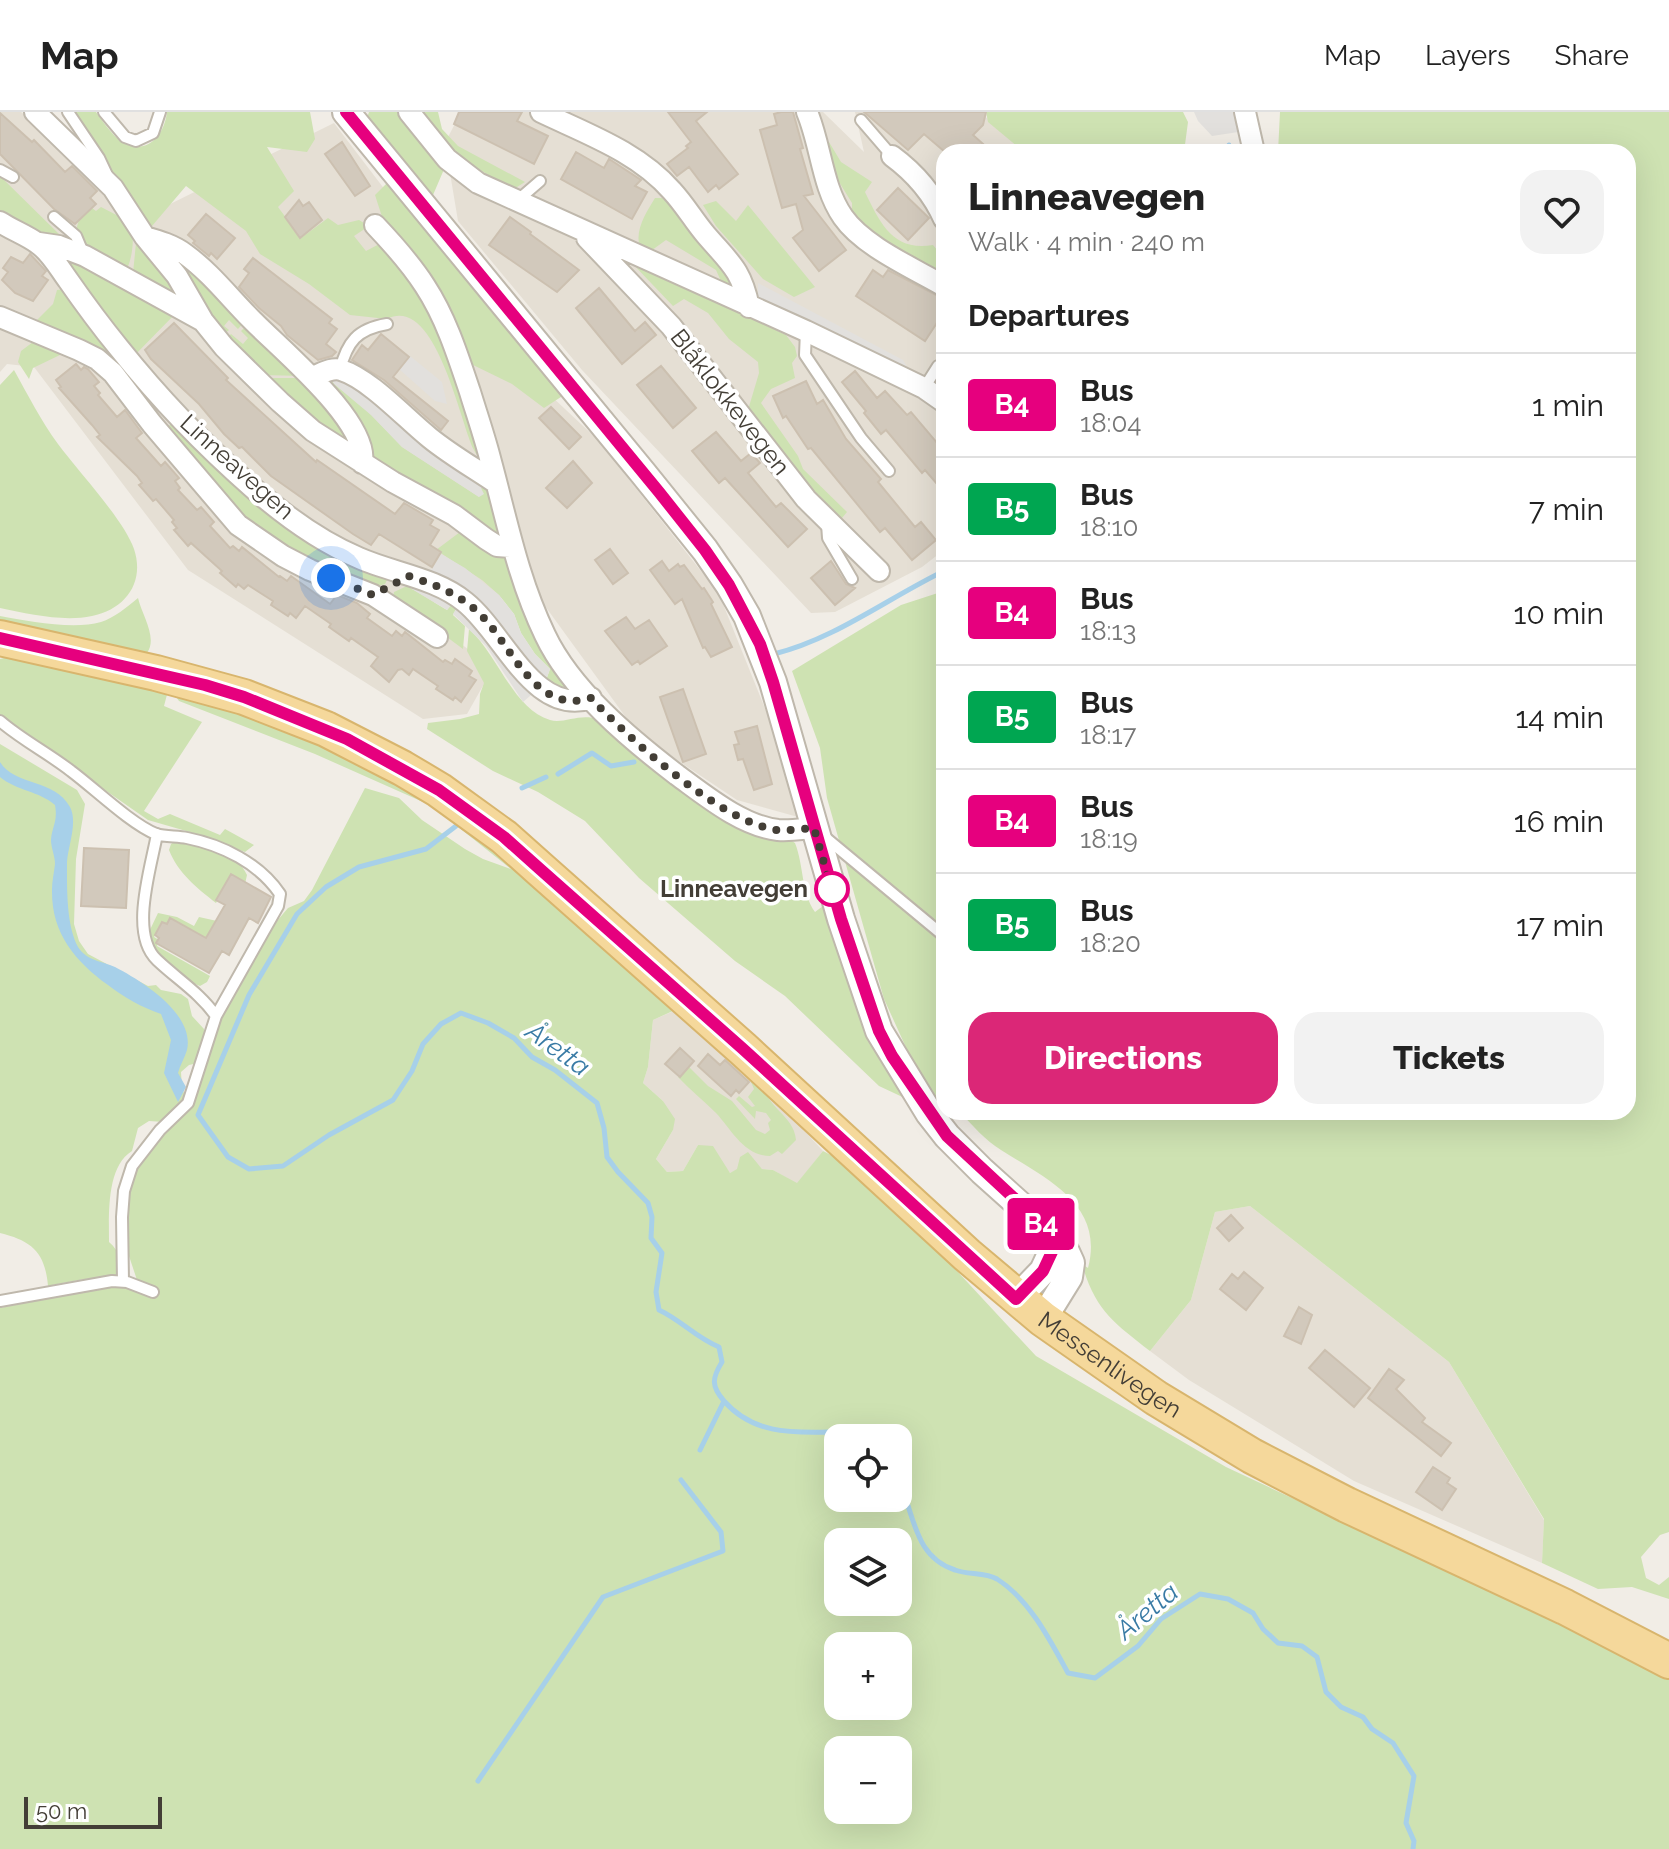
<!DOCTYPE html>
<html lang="en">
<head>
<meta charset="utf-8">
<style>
	body { margin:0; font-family:Raleway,sans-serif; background:#f2f2f2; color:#222; height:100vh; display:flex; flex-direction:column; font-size:30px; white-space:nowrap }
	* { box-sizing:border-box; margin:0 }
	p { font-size:26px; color:#767676 }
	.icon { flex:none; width:44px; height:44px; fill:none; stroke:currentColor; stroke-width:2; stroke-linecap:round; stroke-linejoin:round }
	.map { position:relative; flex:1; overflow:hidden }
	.sheet { position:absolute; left:936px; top:32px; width:700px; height:976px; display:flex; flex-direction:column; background:#fff; border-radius:24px; box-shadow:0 8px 32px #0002 }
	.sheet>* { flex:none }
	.badge { padding:0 16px; border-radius:6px; font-size:28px; line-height:52px }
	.controls { position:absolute; left:824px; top:1312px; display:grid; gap:16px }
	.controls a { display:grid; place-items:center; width:88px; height:88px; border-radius:16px; background:#fff; box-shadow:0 8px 32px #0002; font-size:40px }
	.scale { position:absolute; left:24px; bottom:20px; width:138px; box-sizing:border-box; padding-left:8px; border:4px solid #433e36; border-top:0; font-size:22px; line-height:28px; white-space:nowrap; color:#433e36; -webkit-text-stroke:6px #fff; paint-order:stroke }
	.you { position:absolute; width:40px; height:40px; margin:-20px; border:6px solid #fff; border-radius:50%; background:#1a73e8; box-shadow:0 0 0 12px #1a73e833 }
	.map>.badge { position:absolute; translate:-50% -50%; box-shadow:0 0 0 4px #fff }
	h2 { padding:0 32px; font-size:30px; line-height:72px }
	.round { display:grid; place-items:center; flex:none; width:84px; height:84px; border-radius:24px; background:#f2f2f2 }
	.summary { display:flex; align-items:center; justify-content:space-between; height:136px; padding:0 32px }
	h1 { font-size:38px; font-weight:800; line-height:60px }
	.primary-button { display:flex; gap:16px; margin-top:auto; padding:16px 32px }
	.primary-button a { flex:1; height:92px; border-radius:24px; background:#db2777; color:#fff; font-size:32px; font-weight:800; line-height:92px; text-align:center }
	.primary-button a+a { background:#f2f2f2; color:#222 }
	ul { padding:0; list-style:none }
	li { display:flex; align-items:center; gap:24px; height:104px; padding:0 32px; border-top:2px solid #e0e0e0 }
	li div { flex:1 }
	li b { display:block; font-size:30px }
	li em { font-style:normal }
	li .badge { min-width:88px; font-weight:700; text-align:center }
	header { display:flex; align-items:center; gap:48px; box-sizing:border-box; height:112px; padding:0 40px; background:#fff; border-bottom:2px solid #e0e0e0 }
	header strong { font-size:38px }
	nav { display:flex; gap:44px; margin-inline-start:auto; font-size:28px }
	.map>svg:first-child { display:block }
	.residential { fill:#e5dfd4 }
	.green { fill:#cee2b2; fill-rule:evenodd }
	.parking { fill:#e2e0dd }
	.water { fill:#a7d0e9 }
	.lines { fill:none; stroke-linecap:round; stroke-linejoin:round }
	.stream { stroke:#a7d0e9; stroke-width:5 }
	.building { fill:#d2c9bc; stroke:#ccc0b0; stroke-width:2 }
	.service-casing { stroke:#bfb8ac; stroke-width:14 }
	.minor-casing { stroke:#bfb8ac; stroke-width:24 }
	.tertiary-casing { stroke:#bfb8ac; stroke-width:30 }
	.primary-casing { stroke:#d8b56d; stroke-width:38 }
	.service { stroke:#fff; stroke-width:10 }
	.minor { stroke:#fff; stroke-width:20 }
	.tertiary { stroke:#fff; stroke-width:26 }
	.primary { stroke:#f5d89b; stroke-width:34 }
	.line-casing { stroke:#fff; stroke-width:18 }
	.line { stroke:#e6007e; stroke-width:12 }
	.walk { stroke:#433e36; stroke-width:8; stroke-dasharray:0 14.4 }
	.stop-dot { fill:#fff; stroke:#e6007e; stroke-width:4 }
	.labels { text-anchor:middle; stroke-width:7; stroke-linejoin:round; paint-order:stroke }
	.street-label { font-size:24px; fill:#433e36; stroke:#fff }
	.stop-label { font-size:24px; font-weight:bold; fill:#433e36; stroke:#fff; text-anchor:end }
	.water-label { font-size:26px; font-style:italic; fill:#397ba5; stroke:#fff }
</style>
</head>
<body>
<header>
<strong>Map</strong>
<nav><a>Map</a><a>Layers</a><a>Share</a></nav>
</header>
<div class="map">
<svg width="1669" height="1737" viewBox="0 0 1669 1737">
	<rect width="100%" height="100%" fill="#f1ede6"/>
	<!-- residential -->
	<path class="residential" d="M0,0H21L146,104L334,11L408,108L500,236L598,328L719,482L768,604L798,705L737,688L638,622L537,483L408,492L493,556L467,602L423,607L188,458L34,255L7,252L0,260Z
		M461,0H823L864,40L855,0H979L1032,40H944V438L922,455L835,500L811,501L582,258L458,109L445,31Z
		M676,898L743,952L823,1039L797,1072L773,1058L762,1057L755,1050L730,1061L719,1047L698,1033L683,1059L667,1060L656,1047L673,1018L663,989L643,971L648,955L653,908Z
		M1250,1094L1449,1250L1544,1408L1542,1451L1354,1369L1189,1268L1150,1239L1191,1188L1215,1100Z"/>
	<!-- green -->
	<path class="green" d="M75,0H96C102,8 109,19 117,26C142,47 164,27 167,0H310L315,27L307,40L267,35L294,79L278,95L301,126L328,106L338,113L359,108L369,114L354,124L366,139L385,129L432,192L485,353C481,348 476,343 474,338C460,311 436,182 387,207L350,203L309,172L260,142L246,119L186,74L152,114C126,102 118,73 106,49C97,32 86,16 75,0Z
		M369,0H397L402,2L445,55L430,90L366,9Z
		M423,0H438L442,17L458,34L525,70L517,75H509C470,52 446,41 423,0Z
		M986,0H1183L1188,10L1184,40H1019L1018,35L988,10Z
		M1280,0H1669V1420L1660,1423L1641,1445L1646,1466L1659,1473L1669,1465V1487L1632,1475L1598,1477L1542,1451L1544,1407L1449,1250L1250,1094L1215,1100L1191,1188L1150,1239C1114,1211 1095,1198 1082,1152L1088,1156C1105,1092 1045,1066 1001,1038C985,1028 972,1013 960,1000H1628V40H1278Z
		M829,30L841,50L872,70L865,80C880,111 893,140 933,133L944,146V164L879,124L864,112L852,107V91L836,65L827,34Z
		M0,64L60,123L49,127L0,104Z
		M390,68L564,283L544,296L512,272L469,251L384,111L375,83Z
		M655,86H662L671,94L684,114L709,132L724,149L734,178H725L716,158L666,128L648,141L641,138C633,120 646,101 655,86Z
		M716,89L736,109L748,93L815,175L794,185L763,167L716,114L703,93Z
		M101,95L130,110C135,124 133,145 126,159L92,140L76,118L79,108L92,96L96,99Z
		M137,121L189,192L133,161Z
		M168,138L247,207L238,217L229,208L224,214L229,218L222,224Z
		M56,139L178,199L132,246Z
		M630,149L786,223L795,235L797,244L792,251L795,266L771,277L761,291L798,344L803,357L847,400L837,412L748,298L759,261L758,250L729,227L708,201L684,187L673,194Z
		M65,177L141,276L31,214L53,192L57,178Z
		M250,210L305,264L260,263L225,228L231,222L243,232L248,226L241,219Z
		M37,227L50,230L51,237L62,242L33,256L29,267L18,250L21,239Z
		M14,258C28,283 41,309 58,332C78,359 124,408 134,437C145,470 126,497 92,504C63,510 29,502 0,496V273Z
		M332,262L402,335L479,385L481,376L487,375L503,428L369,349L327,272Z
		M264,266H306L328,292L349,331L337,322L329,323Z
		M178,309L227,357L388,466L385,472L372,476L310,452L239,408L164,316Z
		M460,420L507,445L569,571L568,580L545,571L550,557L535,542L521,521L514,502L499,483L482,468L436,438Z
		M407,474L447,498L454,489L458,493L453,503L465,514L463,537L393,485L394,480Z
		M944,479V998L914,953L884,887L827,686L820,636L792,559L901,493Z
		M138,486C142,503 158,526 147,541L0,514V504C28,509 73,518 101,510C114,506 127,495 138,486Z
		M469,517C498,543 513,597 550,608C564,612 579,601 598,607L795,731C804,754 801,780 815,800L823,794L911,989L879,974L785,884L735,849L639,766L585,709L538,680L493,659L427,617L428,611L460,607L479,602L480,582L484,571L467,539Z
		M16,543L225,588L286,610L372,649L483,720L656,876L675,898L653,908L648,955L643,971L663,989L675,1007L673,1018L656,1047L667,1060L683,1059L698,1033L713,1034L730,1061L737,1057L740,1045L748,1040L762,1057L773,1058L797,1071L823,1039C836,1046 850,1052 861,1060C879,1073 939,1127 943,1144L1036,1244L1226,1355L1452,1461L1463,1458L1482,1466L1669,1559V1737H0V1196L137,1168L125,1132L127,1086L131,1066L153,1031L194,988L222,904L277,809L288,796L304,789L312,778L365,676L399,686L422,708L465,737L483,747L511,757L432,694L315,642L179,589L169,575L164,594L202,610L144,699L158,707L170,702L220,723L225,717L254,733L245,740L193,721L148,708L0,605V547ZM838,1326H898V1386H838ZM838,1430H898V1490H838ZM838,1534H898V1594H838ZM838,1638H898V1698H838Z
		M0,632L77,678L85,692L76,747L74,812L79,829L88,842L148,874L156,873L161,878L181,882L188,887L192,904L204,917V930L198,951L189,953L181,960L182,976L186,986L164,1010L149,1009L138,1016L132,1039C106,1055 109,1103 109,1130C123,1142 120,1155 132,1168C105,1161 74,1169 48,1174C45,1140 32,1129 0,1121Z
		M176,729C199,732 237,739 247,763L245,772L231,764L216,791C197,776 178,761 169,738L171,732Z
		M158,801L177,805L194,814L199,805L217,809L206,828L162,812L154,825L159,828L157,834L210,864L207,870L200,874C177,865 157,844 148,822Z
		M688,954L708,974L732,989L756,1018L765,1022L770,1018L768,1011L771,1008L766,1001L756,999L755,1007L736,987L739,984L752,995L755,994L748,985L754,977L751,970L754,965L762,967C764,996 794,1002 796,1028L782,1042L778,1039L770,1044C744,1044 731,1017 716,1001C703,988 690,978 678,965Z"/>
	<!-- parking -->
	<path class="parking" d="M1194,0H1239L1245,19L1212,24L1198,9Z
		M758,171L903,248L912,263L758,189Z
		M410,244L442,270L447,292L435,289L399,257Z
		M340,262L487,375L481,376L484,382L479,385L402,335L371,303L334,272L332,269Z
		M441,442L465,456L499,483L514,502L521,521L535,542L550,557L545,571L523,590L486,534L453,502L458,494L454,490L447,498L407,474L414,459L432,457Z"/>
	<!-- water -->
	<path class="water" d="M0,650C15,674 55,667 70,695C78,710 68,734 67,750C67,774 66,813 78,835C87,849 102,849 115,855C142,869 195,902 187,938C185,945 180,953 178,961L186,975L178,990L164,961L171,928L161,902C141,895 125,886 108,873C75,849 51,821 52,777C52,769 54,761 55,752C55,744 51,736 51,728C52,714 58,710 55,693C39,679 17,679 0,665Z"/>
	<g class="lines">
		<!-- stream -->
		<path class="stream" d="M1229,33L1230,40
			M774,542C835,527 888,486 944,459
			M558,662L592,641L611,654L634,650
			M522,676L546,665
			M456,714L426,737L359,755L326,775L297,802L249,883L198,1003L228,1045L249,1057L283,1054L329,1023L393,988L412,959L423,932L441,912L461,901L488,911L514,926L532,945L555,958L597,991L604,1016L607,1045L618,1060L648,1091L652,1105L651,1126L662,1141L656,1180L659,1198C681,1208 696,1226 719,1235L722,1250C712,1266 711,1274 724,1289C752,1321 789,1321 828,1320L838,1327
			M700,1338L724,1289
			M898,1376L903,1379C915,1411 918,1446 955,1458C968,1463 985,1460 997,1467C1030,1488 1050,1528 1068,1561L1095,1566L1138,1534L1161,1507L1200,1482L1228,1487L1253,1501L1263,1517L1278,1531L1302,1534L1317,1545L1326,1580L1341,1595L1363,1605L1372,1617L1393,1631L1414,1664L1406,1711L1414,1729L1413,1737
			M478,1669L603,1485L723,1439L721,1420L681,1368"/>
	</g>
	<!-- building -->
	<path class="building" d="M459,0H522L517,9L548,24L534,52L454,12Z
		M668,0H707L696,9L738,62L719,77L716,73L708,80L689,55L677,64L667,52L688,36L686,34L691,30Z
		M781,0H793L803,36L800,37L813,82L804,84L846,138L819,159L793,126L803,118L796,92L782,96L760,18L777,13L774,2Z
		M864,0H986L983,13L973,23L992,40H945L924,22L908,38Z
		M0,1L32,30L34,28L65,60L72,54L97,79L90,86L96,92L75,112L54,97L0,42Z
		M342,30L370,74L355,84L325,42Z
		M576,40L604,56L609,47L641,68L635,74L647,80L632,107L561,67Z
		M898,76L929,106L908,128L877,98Z
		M299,88L303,94L309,90L322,108L300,126L285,105Z
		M206,102L235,126L217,147L211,141L209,144L193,131L195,129L188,123Z
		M510,105L531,120L530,122L579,158L557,180L489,133Z
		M30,142L46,159L42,164L48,168L33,189L15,181L2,168L8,160L3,156L11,145L23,151Z
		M253,146L332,207L329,211L337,217L326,232L336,240L332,244L318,248L287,223L281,214L259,196L239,175L249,161L244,157Z
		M873,158L883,165L888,158L944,187V200L925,229L856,184Z
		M599,176L635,219L645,210L656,223L622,252L576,196Z
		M174,211L228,266L226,268L316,350L317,348L395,402L404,391L433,408L430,413L439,418L430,433L441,440L432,455L379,422L371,433L353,422L271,364L242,335L239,336L224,322L199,292L151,247L145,238Z
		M381,222L409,245L393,265L448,309L441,318L384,268L352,248L362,233L368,238Z
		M76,252L81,258L84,255L88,257L99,270L94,274L100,281L98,283L117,305L125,298L142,321L136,326L161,354L165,350L179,366L175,369L180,376L178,378L197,398L201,395L214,410L210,414L230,436L233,434L239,439L242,435L279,465L280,464L287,469L291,464L330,492L337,483L357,491L370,502L367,506L392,524L396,519L402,524L405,520L443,550L445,548L452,552L455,547L472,559L469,564L476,568L461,590L455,585L453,588L436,577L438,574L413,557L409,563L402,557L398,558L389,570L371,554L378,545L351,526L349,529L329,515L331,512L305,494L296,506L290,501L288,504L271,493L273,489L248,473L244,477L238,472L236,475L220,461L222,459L191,431L188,434L174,418L177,416L172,410L174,408L156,387L153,389L139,373L142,371L137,364L97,325L100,323L92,313L59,276L61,275L56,268Z
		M661,254L696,296L673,316L637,273Z
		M855,259L877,286L885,279L907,303L911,300L944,339V380L925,358L922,361L886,318L881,322L864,301L866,299L842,270Z
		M806,269L817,292L823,288L846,327L881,367L878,370L915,415L921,410L936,428L912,448L885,416L880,420L811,336L808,337L786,304L783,306L773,284Z
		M551,295L581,325L569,337L539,306Z
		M716,320L741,349L751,341L760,351L748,361L776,395L781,391L807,417L788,435L725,366L719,371L692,339Z
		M573,349L592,371L567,396L546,376Z
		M610,437L628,461L613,472L595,448Z
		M662,449L669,459L678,452L680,455L684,453L702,477L704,476L713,490L711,492L732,535L711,545L705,535L703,536L682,487L675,492L650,458Z
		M831,449L846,472L855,476L835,493L811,466Z
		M626,505L635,517L649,508L667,534L640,552L638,549L632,553L605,519Z
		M683,577L706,642L683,650L660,585Z
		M757,614L772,672L754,678L743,647L738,648L734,633L739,632L735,620Z
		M84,736L129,738L126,796L81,794Z
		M231,762L271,785L258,811L249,806L229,843L222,839L209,861L156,831L159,826L155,823L162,810L167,812L170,806L206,826L225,793L216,788Z
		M680,936L694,949L680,965L665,952Z
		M708,942L720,953L725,948L749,970L739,981L736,978L731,984L698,954Z
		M1231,1103L1243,1116L1229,1129L1217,1116Z
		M1244,1160L1263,1176L1246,1198L1220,1177L1232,1162L1238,1167Z
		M1299,1195L1312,1203L1301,1232L1284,1224Z
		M1325,1238L1370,1276L1354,1295L1309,1256Z
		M1389,1257L1404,1268L1396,1277L1425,1306L1422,1310L1451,1331L1441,1344L1368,1286Z
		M1433,1355L1450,1366L1447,1371L1456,1377L1442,1398L1416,1380Z"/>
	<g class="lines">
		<!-- service casing -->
		<g class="service-casing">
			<path id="service" d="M68,0L99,46L107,63
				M104,0L125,25L136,29L153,21L160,0
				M861,8L892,44
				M0,58L13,65
				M518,88L540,69
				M54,105L76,124L84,143
				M806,219L805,243L861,326L889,359
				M340,258C347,230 357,217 387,212
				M924,276L938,254
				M827,412L828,426L852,467
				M0,609C22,628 48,641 71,659C94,676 131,712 156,722C165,725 177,724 187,726C222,733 259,751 280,782L278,794L216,904L188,991L160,1018L132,1054L124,1079L122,1105L123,1169
				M157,722C151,756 129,822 157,848C177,867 200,881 216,904
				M826,726L944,824
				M0,1189L112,1169L127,1170L153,1180"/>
		</g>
		<!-- minor casing -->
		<g class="minor-casing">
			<path id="minor" d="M35,0L113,76L145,125L177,164L203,209
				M409,0L447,47L478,71L806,219L924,276L944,290
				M541,0C587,22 638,40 672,79C685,93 694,109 706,123C730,151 741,157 749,195
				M807,0C821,33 822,75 843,105C863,134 913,156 944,174
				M1245,0L1254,40
				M892,44C915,61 932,80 944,107
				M0,110C12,118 26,123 37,131C50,139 59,156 68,168C84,191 101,214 119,236C159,286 205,334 253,376C284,403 321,430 359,446C393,461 436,466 465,490C504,521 534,605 591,586
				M375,113C393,132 411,152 425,174C446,206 458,244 470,280C477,303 485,326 491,350C507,409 518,467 545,523C571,578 630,627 677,663C706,684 742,714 778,718C790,719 802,717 814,716
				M145,125C159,129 173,133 185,142C211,161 229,185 251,207C279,236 370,310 362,351
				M587,126L671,214L806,387L879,459
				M39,131L59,134L85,144L203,209L224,235L280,290L313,319L393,370L454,403L486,427L497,434L511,435
				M0,205L79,238L97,247L113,261L152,312L238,413L283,444L310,458L373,483L437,525
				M312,265C321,262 331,255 341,258C370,267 406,307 430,326C451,343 474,356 496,371"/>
		</g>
		<!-- tertiary casing -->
		<g class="tertiary-casing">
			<path id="tertiary" d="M346,0L643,361L705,438L729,473L747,504L773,570L841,807L879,919L929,1001L947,1024L982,1059L1051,1121L1066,1140L1071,1151L1069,1165L1043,1207
				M1016,1187L1043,1159L1058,1127"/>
		</g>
		<!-- primary casing -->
		<g class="primary-casing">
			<g id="primary">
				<path id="s1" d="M0,526L156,561L244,585L326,617L402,656L439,678L504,725L541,758L743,937L967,1143L1043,1207L1156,1286L1252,1344L1347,1393L1565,1495L1669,1549"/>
			</g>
		</g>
		<!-- service -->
		<use href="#service" class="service"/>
		<!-- minor -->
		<use href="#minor" class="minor"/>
		<!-- tertiary -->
		<use href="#tertiary" class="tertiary"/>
		<!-- primary -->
		<use href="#primary" class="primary"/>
	</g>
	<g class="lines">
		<!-- line casing -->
		<g class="line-casing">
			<path id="line" d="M0,526L205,573L244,585L347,627L439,678L504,725L541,758L743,937L1016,1187L1043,1159L1058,1127L947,1024L892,944L879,919L841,807L773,570L760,532L729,473L705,438L659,380L346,0"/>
		</g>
		<!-- line -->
		<use href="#line" class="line"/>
		<!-- walk -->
		<path class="walk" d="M331,466L373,483L409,464C436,473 459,482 480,502C512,533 535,604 591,586C629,627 721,710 777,718C789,719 802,717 814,716L834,786L832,777"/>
	</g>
	<!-- markers -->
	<circle class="stop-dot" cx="832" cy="777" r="16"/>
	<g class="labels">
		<!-- street labels -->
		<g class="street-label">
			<text transform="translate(730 290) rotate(52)" y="8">Blåklokkevegen</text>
			<text transform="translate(237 355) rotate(42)" y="8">Linneavegen</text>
			<text dy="8" stroke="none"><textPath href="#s1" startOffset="1352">Messenlivegen</textPath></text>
		</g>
		<!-- stop labels -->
		<g class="stop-label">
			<text x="808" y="785">Linneavegen</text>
		</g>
		<!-- water labels -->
		<g class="water-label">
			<text transform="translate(558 937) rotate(36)" y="9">Åretta</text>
			<text transform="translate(1147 1499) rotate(-40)" y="9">Åretta</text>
		</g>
	</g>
</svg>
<div class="controls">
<a><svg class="icon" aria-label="locate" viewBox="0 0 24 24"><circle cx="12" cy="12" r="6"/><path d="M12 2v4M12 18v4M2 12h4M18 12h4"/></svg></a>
<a><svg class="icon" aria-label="layers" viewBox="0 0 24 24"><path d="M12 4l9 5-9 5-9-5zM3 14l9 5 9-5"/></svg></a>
<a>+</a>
<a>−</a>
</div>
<div class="scale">50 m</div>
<div class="you" style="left:331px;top:466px"></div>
<b class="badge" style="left:1041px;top:1112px;background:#e6007e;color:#fff">B4</b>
<section class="sheet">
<div class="summary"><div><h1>Linneavegen</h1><p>Walk · 4 min · 240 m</p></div><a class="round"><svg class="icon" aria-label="heart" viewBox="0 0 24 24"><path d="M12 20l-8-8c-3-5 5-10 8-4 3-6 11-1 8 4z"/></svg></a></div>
<h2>Departures</h2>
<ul>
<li><span class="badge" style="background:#e6007e;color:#fff">B4</span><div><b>Bus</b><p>18:04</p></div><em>1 min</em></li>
<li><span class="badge" style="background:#00a651;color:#fff">B5</span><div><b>Bus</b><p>18:10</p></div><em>7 min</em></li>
<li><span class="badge" style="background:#e6007e;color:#fff">B4</span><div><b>Bus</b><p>18:13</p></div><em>10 min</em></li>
<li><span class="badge" style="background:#00a651;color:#fff">B5</span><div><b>Bus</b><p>18:17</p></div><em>14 min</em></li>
<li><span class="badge" style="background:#e6007e;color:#fff">B4</span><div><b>Bus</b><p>18:19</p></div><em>16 min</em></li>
<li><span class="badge" style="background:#00a651;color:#fff">B5</span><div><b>Bus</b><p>18:20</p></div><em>17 min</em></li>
</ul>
<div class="primary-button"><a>Directions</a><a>Tickets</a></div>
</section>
</div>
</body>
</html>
